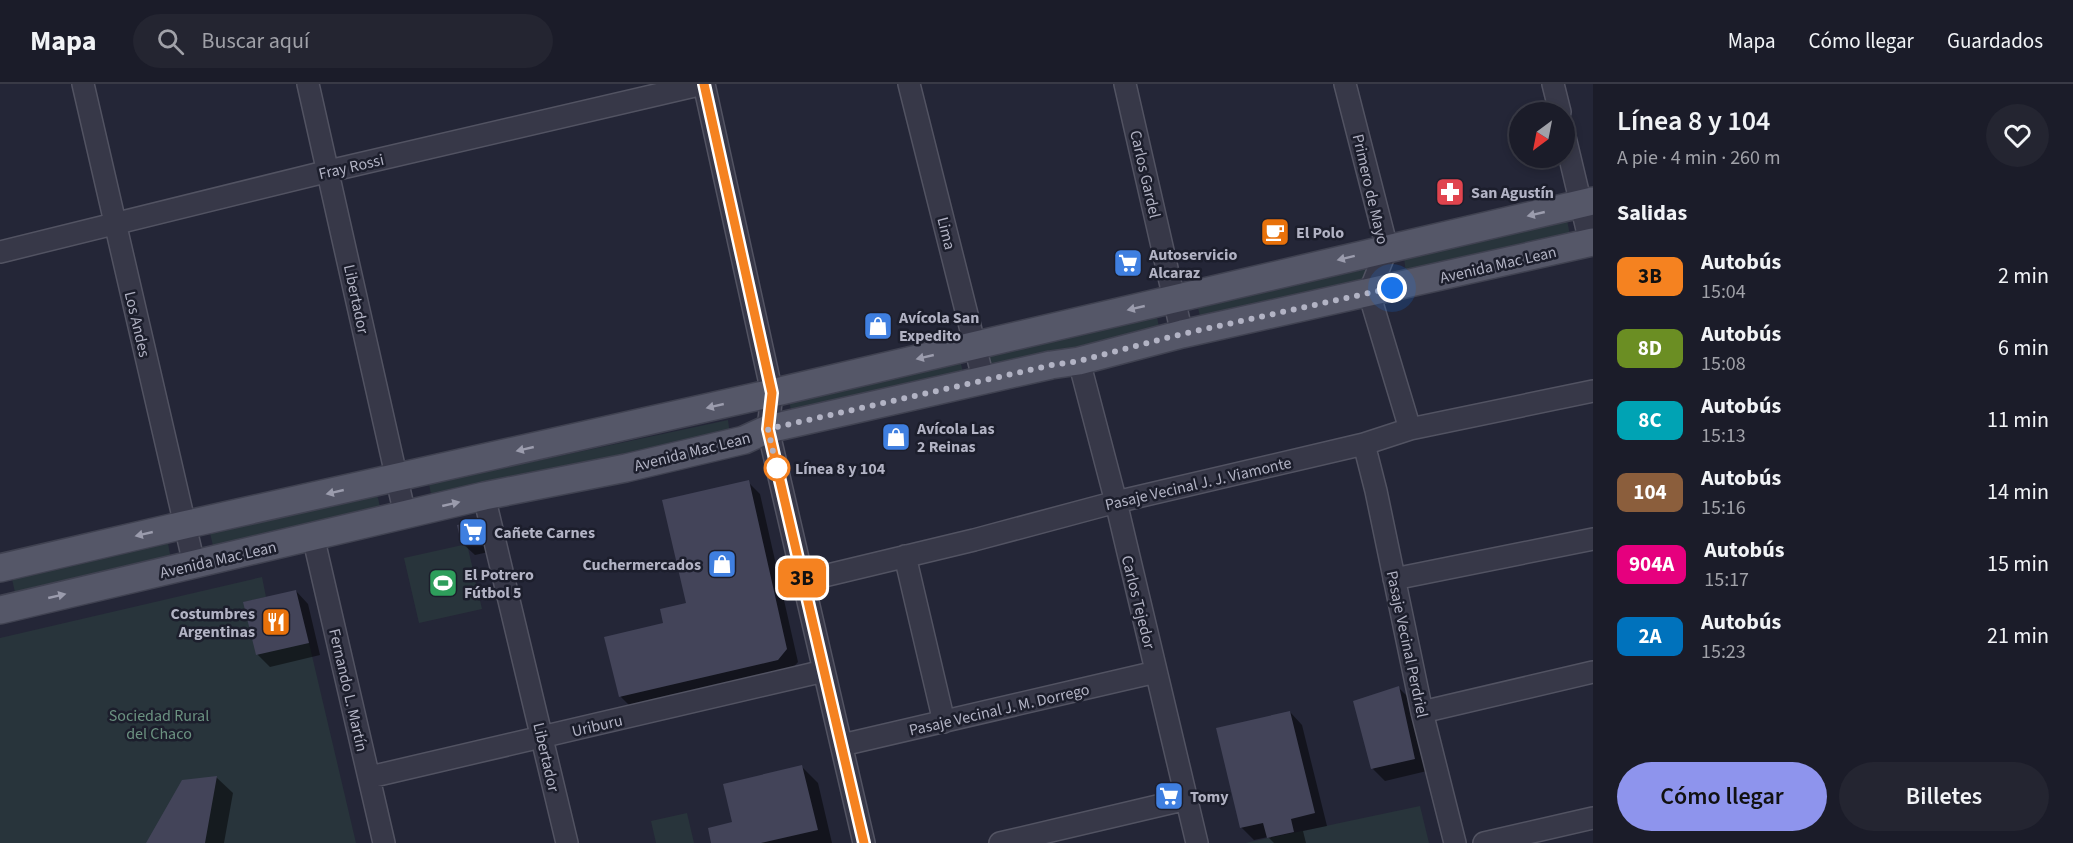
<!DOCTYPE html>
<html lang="es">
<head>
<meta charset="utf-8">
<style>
	body { margin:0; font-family:"Source Sans 3",sans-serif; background:#242531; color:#f1f3f6; height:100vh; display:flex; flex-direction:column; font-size:22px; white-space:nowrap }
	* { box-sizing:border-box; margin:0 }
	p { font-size:20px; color:#a0a1a8 }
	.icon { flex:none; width:33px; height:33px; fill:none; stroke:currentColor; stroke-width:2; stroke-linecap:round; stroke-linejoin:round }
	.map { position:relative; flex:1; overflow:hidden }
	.side { display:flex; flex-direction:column; background:#1b1c29; width:480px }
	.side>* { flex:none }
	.badge { padding:0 12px; border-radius:9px; font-size:21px; line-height:39px }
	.needle { width:39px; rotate:212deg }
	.controls { position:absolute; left:1509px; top:18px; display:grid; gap:12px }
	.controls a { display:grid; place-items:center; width:66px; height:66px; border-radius:50%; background:#1b1c29; box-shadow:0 3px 9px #0003,0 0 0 2px #393a46; font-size:30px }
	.you { position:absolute; width:30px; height:30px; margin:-15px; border:4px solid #fff; border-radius:50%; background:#1a73e8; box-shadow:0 0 0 9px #1a73e833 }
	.map>.badge { position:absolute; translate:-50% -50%; box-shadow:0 0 0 3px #fff }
	h2 { padding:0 24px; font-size:22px; line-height:54px }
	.round { display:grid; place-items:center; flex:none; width:63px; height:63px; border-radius:32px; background:#242531 }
	.headline { display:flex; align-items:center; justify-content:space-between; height:102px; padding:0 24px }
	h1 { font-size:28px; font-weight:600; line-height:45px }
	.cta { display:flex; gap:12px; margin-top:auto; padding:12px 24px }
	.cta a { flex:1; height:69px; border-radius:36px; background:#8e94ed; color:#111; font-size:24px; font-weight:600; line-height:69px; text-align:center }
	.cta a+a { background:#242531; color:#f1f3f6 }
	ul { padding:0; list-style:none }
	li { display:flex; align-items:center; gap:18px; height:72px; padding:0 24px }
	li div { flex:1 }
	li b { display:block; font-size:22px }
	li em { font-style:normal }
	li .badge { min-width:66px; font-weight:700; text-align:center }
	header { display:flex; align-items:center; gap:36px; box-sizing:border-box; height:84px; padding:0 30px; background:#1b1c29; border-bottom:2px solid #393a46 }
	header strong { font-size:28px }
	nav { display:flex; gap:33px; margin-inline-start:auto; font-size:21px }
	.search { width:420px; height:54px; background:#242531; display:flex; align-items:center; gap:15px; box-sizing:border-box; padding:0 21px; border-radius:33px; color:#a0a1a8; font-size:22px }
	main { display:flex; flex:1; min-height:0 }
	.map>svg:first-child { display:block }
	.green { fill:#28343b }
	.shadow { fill:#0007 }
	.building { fill:#434459 }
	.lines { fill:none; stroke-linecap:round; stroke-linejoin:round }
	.minor-casing { stroke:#525362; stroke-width:24 }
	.major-casing { stroke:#404251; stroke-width:30 }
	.minor { stroke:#373848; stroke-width:21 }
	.major { stroke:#555768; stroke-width:27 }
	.oneway { fill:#9b9cad }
	.line-casing { stroke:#fff; stroke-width:14 }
	.line { stroke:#f58220; stroke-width:9 }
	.walk { stroke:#b2b3c4; stroke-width:6; stroke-dasharray:0 10.8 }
	.stop-dot { fill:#fff; stroke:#f58220; stroke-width:3 }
	.labels { text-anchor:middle; stroke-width:5; stroke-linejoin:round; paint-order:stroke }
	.street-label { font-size:16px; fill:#b2b3c4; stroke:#1c1e2c }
	.poi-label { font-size:16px; font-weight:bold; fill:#b2b3c4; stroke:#1c1e2c; text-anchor:start }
	.stop-label { font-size:16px; font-weight:bold; fill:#b2b3c4; stroke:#1c1e2c; text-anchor:start }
	.park-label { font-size:16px; fill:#6b9281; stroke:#1c1e2c }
</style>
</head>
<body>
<header>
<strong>Mapa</strong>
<div class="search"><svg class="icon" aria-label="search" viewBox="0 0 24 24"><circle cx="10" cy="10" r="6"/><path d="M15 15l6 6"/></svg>Buscar aquí</div>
<nav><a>Mapa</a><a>Cómo llegar</a><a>Guardados</a></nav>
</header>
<main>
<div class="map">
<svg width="1593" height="759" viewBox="0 0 1593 759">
	<rect width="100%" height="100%" fill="#242637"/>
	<!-- green -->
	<path class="green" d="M1567,136L1570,151L1406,189L1404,174Z
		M1370,184L1373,199L1202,240L1198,224Z
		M1157,233L1160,248L989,289L985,273Z
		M960,276L964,292L792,332L789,316Z
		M728,336L730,351L432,415L429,400Z
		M377,410L381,427L214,466L210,449Z
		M168,459L171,476L16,513L12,495Z
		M467,460L482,525L419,539L404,474Z
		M262,493L266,513L244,518L309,559L356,759H0V554Z
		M1420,722L1429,759H1245Z
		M687,729L694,759H656L651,737Z"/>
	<!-- shadow -->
	<path class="shadow" d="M748,398L760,410L798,578L790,587L633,625L621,613L606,554L665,540L687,520Z
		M476,439L489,451L493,467L475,471L462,459Z
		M296,507L308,520L320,571L270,583L257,570Z
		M1399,604L1411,616L1427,687L1385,697L1373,685Z
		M1290,628L1302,641L1327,742L1303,747L1306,759H1274L1268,753L1254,756L1241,743Z
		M802,683L818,699L832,759H713Z
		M216,693L233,709L224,759H147Z"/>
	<!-- building -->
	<path class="building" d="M749,396L787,565L778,576L619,613L604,553L663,539L660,525L686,519L662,416Z
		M477,437L481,455L461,459L457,441Z
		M296,506L309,559L256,571L243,518Z
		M1399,602L1415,675L1371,685L1353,617Z
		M1290,627L1315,729L1291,735L1294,748L1267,754L1263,739L1240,744L1216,644Z
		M802,681L818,746L761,759H711L708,744L732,738L723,700Z
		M217,692L205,759H146L182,696Z"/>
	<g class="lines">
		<!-- minor casing -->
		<g class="minor-casing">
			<path id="minor" d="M83,0L194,480
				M308,0L405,431
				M704,0L772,309L768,345L864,759
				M909,0L984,298
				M1125,0L1182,250
				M1345,0L1387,164L1369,209L1410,345
				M1553,0L1560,28
				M1564,49L1590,158
				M0,168L329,87L703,0
				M1079,277L1116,418L1197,759
				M1364,360L1376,407L1422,628L1455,759
				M484,412L567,759
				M313,452L384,759
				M905,472L944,638
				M1394,495L1593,455
				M803,497L974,456L1116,418L1364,360L1410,345L1593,307
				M1422,628L1593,588
				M842,661L1156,588
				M370,693L824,587
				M1000,759L1187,715
				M1484,759L1593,734"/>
		</g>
		<!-- major casing -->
		<g class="major-casing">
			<path id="major" d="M0,484L184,441L772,309L1593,117
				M0,526L484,412L626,384L744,356L768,345L1051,281L1079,277L1182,250L1593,158"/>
		</g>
		<!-- minor -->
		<use href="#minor" class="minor"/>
		<!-- major -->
		<use href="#major" class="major"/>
	</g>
	<!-- one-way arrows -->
	<defs><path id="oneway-solid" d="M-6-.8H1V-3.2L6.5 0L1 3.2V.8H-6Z" transform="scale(1.5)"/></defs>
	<g class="oneway">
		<use href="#oneway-solid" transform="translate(1536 130) rotate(167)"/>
		<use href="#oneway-solid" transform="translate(1346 174) rotate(166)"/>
		<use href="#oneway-solid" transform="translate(1136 224) rotate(167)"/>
		<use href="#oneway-solid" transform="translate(925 273) rotate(167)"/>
		<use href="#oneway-solid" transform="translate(715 322) rotate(167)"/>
		<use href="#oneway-solid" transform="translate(525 365) rotate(167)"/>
		<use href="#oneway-solid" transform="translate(335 408) rotate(167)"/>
		<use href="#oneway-solid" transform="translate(451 420) rotate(-13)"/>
		<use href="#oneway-solid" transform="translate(144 450) rotate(167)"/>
		<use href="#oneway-solid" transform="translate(57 512) rotate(-13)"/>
	</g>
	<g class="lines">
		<!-- line casing -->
		<g class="line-casing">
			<path id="line" d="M704,0L772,309L768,345L864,759"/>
		</g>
		<!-- line -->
		<use href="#line" class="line"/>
		<!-- walk -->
		<path class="walk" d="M777,384V386L768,345L1052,281L1079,277L1182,250L1392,204"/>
	</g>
	<!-- icons -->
	<defs>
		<g id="pharmacy-square" transform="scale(1.5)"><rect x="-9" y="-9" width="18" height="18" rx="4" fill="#e0444e" stroke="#1c1e2c"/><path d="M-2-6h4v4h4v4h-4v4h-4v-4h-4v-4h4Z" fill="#fff"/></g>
		<g id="cafe-square" transform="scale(1.5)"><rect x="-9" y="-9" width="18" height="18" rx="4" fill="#e8710a" stroke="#1c1e2c"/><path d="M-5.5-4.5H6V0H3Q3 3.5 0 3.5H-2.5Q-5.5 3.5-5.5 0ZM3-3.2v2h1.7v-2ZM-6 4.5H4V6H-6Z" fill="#fff"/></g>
		<g id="supermarket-square" transform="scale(1.5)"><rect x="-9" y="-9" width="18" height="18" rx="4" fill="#3f7fe0" stroke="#1c1e2c"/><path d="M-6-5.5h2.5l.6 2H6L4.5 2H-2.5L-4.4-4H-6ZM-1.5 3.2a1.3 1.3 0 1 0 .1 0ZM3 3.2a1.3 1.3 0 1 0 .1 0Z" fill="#fff"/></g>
		<g id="shop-square" transform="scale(1.5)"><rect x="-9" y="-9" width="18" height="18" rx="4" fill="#3f7fe0" stroke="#1c1e2c"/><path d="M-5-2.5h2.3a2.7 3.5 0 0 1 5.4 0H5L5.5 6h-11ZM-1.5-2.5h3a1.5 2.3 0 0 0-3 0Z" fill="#fff"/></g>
		<g id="stadium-square" transform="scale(1.5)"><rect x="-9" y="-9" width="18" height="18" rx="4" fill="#2e9e5b" stroke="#1c1e2c"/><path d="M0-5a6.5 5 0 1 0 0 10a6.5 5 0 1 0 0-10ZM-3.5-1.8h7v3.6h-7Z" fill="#fff"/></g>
		<g id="restaurant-square" transform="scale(1.5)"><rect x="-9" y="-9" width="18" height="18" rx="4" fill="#e8710a" stroke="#1c1e2c"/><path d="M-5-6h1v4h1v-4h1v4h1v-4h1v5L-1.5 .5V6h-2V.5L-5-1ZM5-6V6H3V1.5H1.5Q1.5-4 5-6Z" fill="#fff"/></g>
	</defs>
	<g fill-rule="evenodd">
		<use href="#pharmacy-square" x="1450" y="108"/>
		<use href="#cafe-square" x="1275" y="148"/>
		<use href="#supermarket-square" x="1128" y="179"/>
		<use href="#shop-square" x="878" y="242"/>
		<use href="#shop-square" x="896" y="353"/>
		<use href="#supermarket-square" x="473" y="448"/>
		<use href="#shop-square" x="722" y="480"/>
		<use href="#stadium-square" x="443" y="499"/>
		<use href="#restaurant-square" x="276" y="538"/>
		<use href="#supermarket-square" x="1169" y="712"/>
	</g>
	<!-- markers -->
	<circle class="stop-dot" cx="777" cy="384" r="12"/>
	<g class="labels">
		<!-- street labels -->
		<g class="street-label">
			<text transform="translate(351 82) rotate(-13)" y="6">Fray Rossi</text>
			<text transform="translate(1146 90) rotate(77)" y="6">Carlos Gardel</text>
			<text transform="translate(1371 105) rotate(77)" y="6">Primero de Mayo</text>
			<text transform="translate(947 149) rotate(76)" y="6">Lima</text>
			<text transform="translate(1498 180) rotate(-13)" y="6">Avenida Mac Lean</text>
			<text transform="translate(357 215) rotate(78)" y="6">Libertador</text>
			<text transform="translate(138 240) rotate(77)" y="6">Los Andes</text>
			<text transform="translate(692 367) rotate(-14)" y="6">Avenida Mac Lean</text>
			<text transform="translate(1198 399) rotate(-13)" y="6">Pasaje Vecinal J. J. Viamonte</text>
			<text transform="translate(218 475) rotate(-13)" y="6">Avenida Mac Lean</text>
			<text transform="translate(1139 518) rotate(76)" y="6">Carlos Tejedor</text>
			<text transform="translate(1408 560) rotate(78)" y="6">Pasaje Vecinal Perdriel</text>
			<text transform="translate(349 606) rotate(77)" y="6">Fernando L. Martín</text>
			<text transform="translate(999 625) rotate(-13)" y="6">Pasaje Vecinal J. M. Dorrego</text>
			<text transform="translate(597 641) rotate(-13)" y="6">Uriburu</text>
			<text transform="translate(547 673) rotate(77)" y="6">Libertador</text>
		</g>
		<!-- poi labels -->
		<g class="poi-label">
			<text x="1471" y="114">San Agustín</text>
			<text x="1296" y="154">El Polo</text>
			<text x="1149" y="176">Autoservicio<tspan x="1149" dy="18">Alcaraz</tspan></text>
			<text x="899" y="239">Avícola San<tspan x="899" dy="18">Expedito</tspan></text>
			<text x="917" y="350">Avícola Las<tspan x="917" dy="18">2 Reinas</tspan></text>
			<text x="494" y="454">Cañete Carnes</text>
			<text x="701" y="486" text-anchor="end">Cuchermercados</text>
			<text x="464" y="496">El Potrero<tspan x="464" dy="18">Fútbol 5</tspan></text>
			<text x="255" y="535" text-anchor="end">Costumbres<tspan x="255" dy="18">Argentinas</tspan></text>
			<text x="1190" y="718">Tomy</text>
		</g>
		<!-- stop labels -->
		<g class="stop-label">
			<text x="795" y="390">Línea 8 y 104</text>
		</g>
		<!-- park labels -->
		<g class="park-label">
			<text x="159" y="637">Sociedad Rural<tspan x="159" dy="18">del Chaco</tspan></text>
		</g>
	</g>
</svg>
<div class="controls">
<a><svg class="needle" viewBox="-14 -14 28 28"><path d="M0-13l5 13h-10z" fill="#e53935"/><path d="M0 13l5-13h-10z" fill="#a0a1a8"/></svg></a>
</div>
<div class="you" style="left:1392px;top:204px"></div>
<b class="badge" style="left:802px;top:494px;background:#f58220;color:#111">3B</b>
</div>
<section class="side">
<div class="headline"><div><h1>Línea 8 y 104</h1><p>A pie · 4 min · 260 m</p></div><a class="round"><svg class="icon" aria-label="heart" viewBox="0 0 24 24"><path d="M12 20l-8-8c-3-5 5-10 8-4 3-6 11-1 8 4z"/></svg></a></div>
<h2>Salidas</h2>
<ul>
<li><span class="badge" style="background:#f58220;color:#111">3B</span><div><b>Autobús</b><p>15:04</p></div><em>2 min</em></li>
<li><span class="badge" style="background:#6b8e23;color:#fff">8D</span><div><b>Autobús</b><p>15:08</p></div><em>6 min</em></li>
<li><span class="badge" style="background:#00a3b4;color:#fff">8C</span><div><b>Autobús</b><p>15:13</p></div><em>11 min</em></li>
<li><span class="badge" style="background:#8b5e3c;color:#fff">104</span><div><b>Autobús</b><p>15:16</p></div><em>14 min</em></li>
<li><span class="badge" style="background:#e6007e;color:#fff">904A</span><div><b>Autobús</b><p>15:17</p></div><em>15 min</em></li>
<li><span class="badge" style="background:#0072bc;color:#fff">2A</span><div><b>Autobús</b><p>15:23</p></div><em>21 min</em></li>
</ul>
<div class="cta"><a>Cómo llegar</a><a>Billetes</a></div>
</section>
</main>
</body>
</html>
